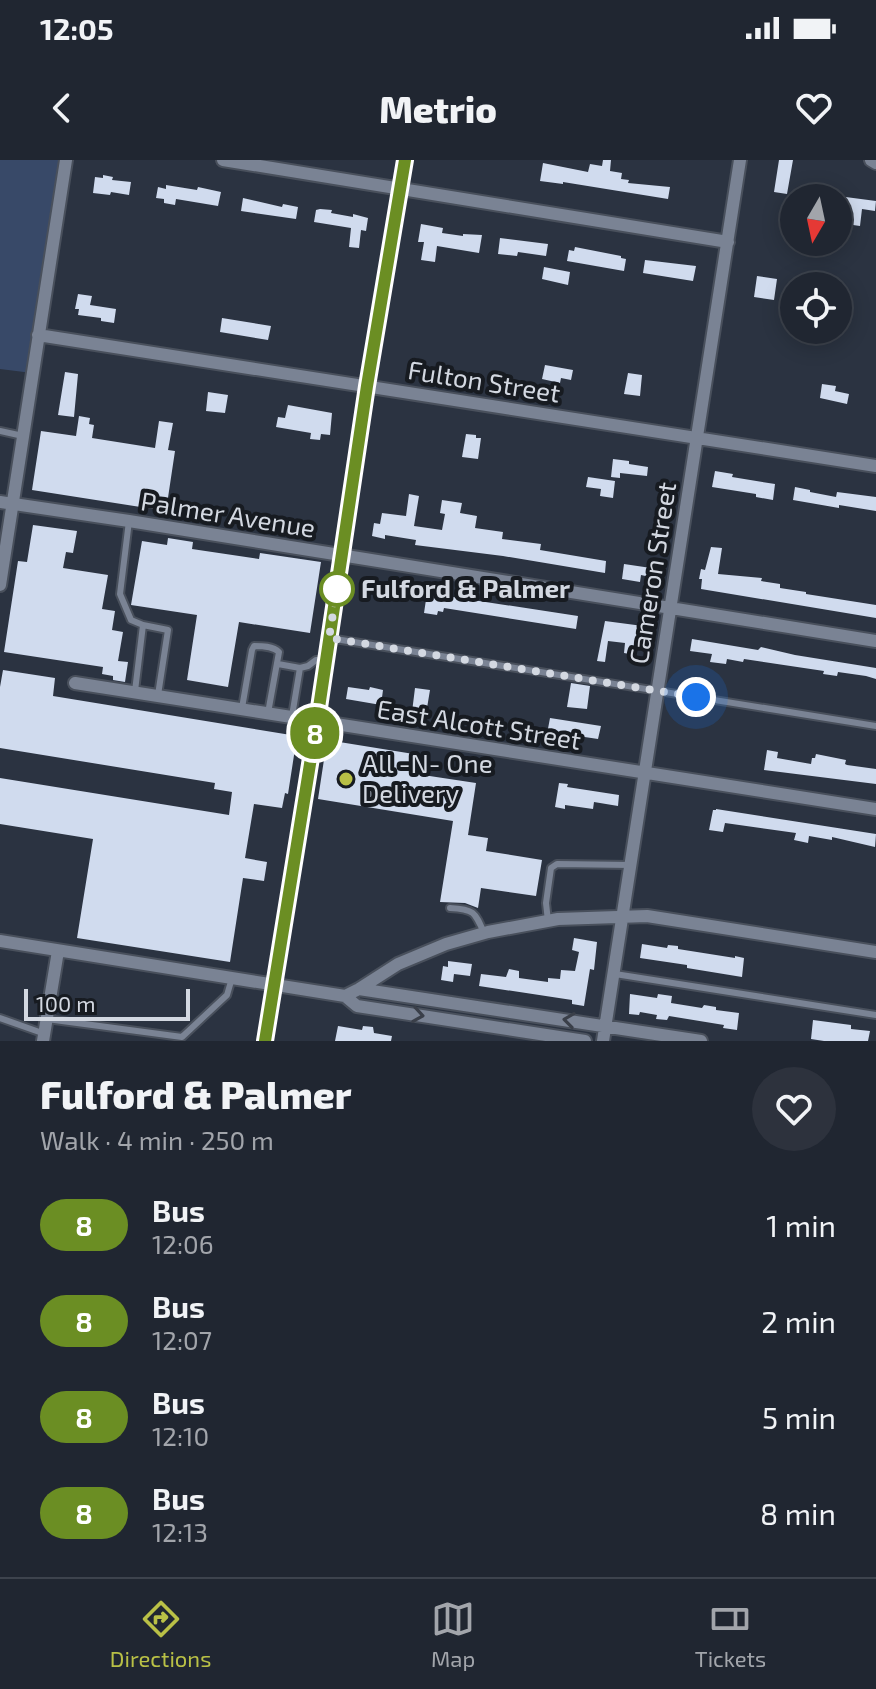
<!DOCTYPE html>
<html lang="en">
<head>
<meta charset="utf-8">
<style>
	body { margin:0; font-family:"Exo 2",sans-serif; background:#2d323d; color:#f1f3f6; height:100vh; display:flex; flex-direction:column; font-size:30px; white-space:nowrap }
	* { box-sizing:border-box; margin:0 }
	p { font-size:26px; color:#a2a5ab }
	.icon { flex:none; width:44px; height:44px; fill:none; stroke:currentColor; stroke-width:2; stroke-linecap:round; stroke-linejoin:round }
	.map { position:relative; height:881px; overflow:hidden }
	.details { display:flex; flex-direction:column; background:#202631; flex:1 }
	.details>* { flex:none }
	.badge { padding:0 16px; border-radius:26px; font-size:28px; line-height:52px }
	.needle { width:52px; rotate:189deg }
	.buttons { position:absolute; left:780px; top:24px; display:grid; gap:16px }
	.buttons a { display:grid; place-items:center; width:72px; height:72px; border-radius:50%; background:#202631; box-shadow:0 4px 20px #0003,0 0 0 2px #3d434d; font-size:40px }
	.scale { position:absolute; left:24px; bottom:20px; width:166px; box-sizing:border-box; padding-left:8px; border:4px solid #d3d8e1; border-top:0; font-size:22px; line-height:28px; white-space:nowrap; color:#d3d8e1; -webkit-text-stroke:6px #171b21; paint-order:stroke }
	.you { position:absolute; width:40px; height:40px; margin:-20px; border:6px solid #fff; border-radius:50%; background:#1a73e8; box-shadow:0 0 0 12px #1a73e833 }
	.map>.badge { position:absolute; translate:-50% -50%; box-shadow:0 0 0 4px #fff }
	.round { display:grid; place-items:center; flex:none; width:84px; height:84px; border-radius:42px; background:#2d323d }
	.summary { display:flex; align-items:center; justify-content:space-between; height:136px; padding:0 40px }
	h1 { font-size:38px; font-weight:800; line-height:60px }
	ul { padding:0; list-style:none }
	li { display:flex; align-items:center; gap:24px; height:96px; padding:0 40px }
	li div { flex:1 }
	li b { display:block; font-size:30px }
	li em { font-style:normal }
	li .badge { min-width:88px; font-weight:700; text-align:center }
	.status { display:flex; justify-content:space-between; align-items:center; height:56px; padding:0 40px; background:#202631; direction:ltr }
	.status svg { height:22px; fill:currentColor }
	header { display:flex; justify-content:space-between; align-items:center; height:104px; padding:0 40px; background:#202631; font-size:36px; font-weight:800 }
	.menu { display:flex; justify-content:space-around; align-items:center; height:112px; border-top:2px solid #3d434d; background:#202631; font-size:22px; color:#a2a5ab }
	.menu a { display:grid; justify-items:center; gap:4px }
	.menu .current { color:#b9c046 }
	.map>svg:first-child { display:block }
	.green { fill:#384968 }
	.building { fill:#d0dbee }
	.lines { fill:none; stroke-linecap:round; stroke-linejoin:round }
	.service-casing { stroke:#49505c; stroke-width:10 }
	.minor-casing { stroke:#49505c; stroke-width:16 }
	.service { stroke:#7a8394; stroke-width:6 }
	.minor { stroke:#7a8394; stroke-width:12 }
	.oneway { stroke:#3a3f49 }
	.line-casing { stroke:#fff; stroke-width:18 }
	.line { stroke:#6b8e23; stroke-width:12 }
	.walk { stroke:#d3d8e1; stroke-width:8; stroke-dasharray:0 14.4 }
	.stop-dot { fill:#fff; stroke:#6b8e23; stroke-width:4 }
	.poi-dot { fill:#b9c046; stroke:#171b21; stroke-width:3 }
	.labels { text-anchor:middle; stroke-width:8; stroke-linejoin:round; paint-order:stroke }
	.street-label { font-size:26px; fill:#d3d8e1; stroke:#171b21 }
	.stop-label { font-size:26px; font-weight:bold; fill:#d3d8e1; stroke:#171b21; text-anchor:start }
	.poi-label { font-size:26px; fill:#d3d8e1; stroke:#171b21; text-anchor:start }
</style>
</head>
<body>
<div class="status"><b>12:05</b><svg viewBox="0 0 49 12"><path d="M0 12V9h3v3zM5 12V6h3v6zM10 12V3h3v9zM15 12V0h3v12zM26 1h20v11H26zM47 4h2v5h-2z"/></svg></div>
<header><svg class="icon" aria-label="back" viewBox="0 0 24 24"><path d="M15 5l-7 7 7 7"/></svg>Metrio<svg class="icon" aria-label="heart" viewBox="0 0 24 24"><path d="M12 20l-8-8c-3-5 5-10 8-4 3-6 11-1 8 4z"/></svg></header>
<div class="map">
<svg width="876" height="881" viewBox="0 0 876 881">
	<rect width="100%" height="100%" fill="#2b3341"/>
	<!-- green -->
	<path class="green" d="M0,0H66L32,213L0,209Z"/>
	<!-- building -->
	<path class="building" d="M603,0H611L610,11L622,13L621,19L629,20L628,23L670,27L668,39L563,22V24L540,21L543,3L588,12L590,4L602,6Z
		M779,0H793L787,34L774,32Z
		M103,15L113,17L112,20L131,22L129,35L111,32L110,35L93,33L95,17L103,18Z
		M166,25L197,30L198,27L221,32L218,46L176,39L175,45L164,43V39L156,38L158,27L166,29Z
		M838,36L876,41L875,51L862,49L860,66L846,64L847,56L838,55Z
		M243,38L282,47L283,44L298,47L296,59L241,51Z
		M320,49L332,50L331,53L353,57V54L368,58L366,71L361,70L359,88L349,87L351,68L314,62L316,50Z
		M421,64L443,68L442,73L463,76V74L482,75L479,93L437,86L435,102L421,100L424,82H418Z
		M500,78L548,84L546,96L518,92L517,96L498,94Z
		M575,87L621,96V98L626,99L624,111L567,101L569,90L574,91Z
		M645,100L696,106L693,121L643,113Z
		M544,107L570,112L568,125L542,119Z
		M757,116L777,119L774,140L754,137Z
		M78,134L92,136L90,145L116,149L114,163L101,161V158L78,155L79,149H75Z
		M222,158L271,166L268,180L220,172Z
		M545,205L573,210L571,220L561,218L560,223L542,219Z
		M65,212L78,214L74,257L58,255Z
		M628,213L642,215L640,236L624,234Z
		M822,224L836,226L835,231L849,234L847,244L820,238Z
		M208,232L228,235L225,253L206,251Z
		M288,245L332,253L330,275L321,274L320,280L310,279L311,273L276,267L278,257L285,258Z
		M79,256L90,258L89,264L94,265L92,278L155,288L159,261L173,263L168,290L175,291L166,351L32,330L41,271L76,276Z
		M466,274L476,275V278H481L478,299L462,297Z
		M613,299L629,301V304L648,307L647,316L620,313V318L611,317Z
		M715,311L733,314L732,317L775,324L773,340L756,337V334L712,327Z
		M588,317L615,321L613,338L600,336L601,329L586,327Z
		M795,327L810,330V332L836,337L837,332L876,337V351L839,345V348L793,340Z
		M409,334L419,336L414,366L442,370L445,354L440,353L442,340L462,343L460,353L477,356L475,368L503,372L502,379L541,384L540,390L606,401L605,413L503,396L415,385L416,380L385,375V379L372,376L374,363L380,364L382,353L406,356Z
		M33,365L77,371L73,393L66,392L63,408L108,415L102,449L115,451L112,470L123,472L118,501L128,502L125,522L113,520V516L102,514L103,507L4,492L18,401L27,402Z
		M168,378L193,382L192,389L259,399L260,393L321,402L310,473L239,462L228,527L187,520L197,455L131,445L142,381L167,385Z
		M711,387L722,388L718,414L762,418L761,421L780,424V428L806,432V434L876,445V458L701,429L702,419H699L701,409L705,410Z
		M624,404L651,408L650,417L641,415L640,422L622,419Z
		M427,433L578,456L576,469L444,448L443,452L438,451L437,455L424,453Z
		M605,461L643,466L641,479L637,478L635,495L624,493L625,483L608,481L605,502L597,501Z
		M692,479L758,490L761,487L795,495L876,508V519L866,516L838,512L837,516L823,514L824,511L744,499L743,502L727,499L726,504L710,502L712,494L690,491Z
		M3,510L55,518L53,536L297,576L288,634L285,633L282,648L254,644L245,698L267,702L264,721L243,718L230,802L77,778L93,679L0,664V618L229,655L232,632L214,629L215,623L0,588V527Z
		M571,523L590,526L587,549L567,547Z
		M348,527L369,530L370,527L383,530L381,545L346,539Z
		M415,528L430,530L426,554L412,552Z
		M550,558L601,566L598,579L578,576L576,580L547,574Z
		M327,580L426,596L423,615L476,623L468,675L488,678L486,691L542,700L536,736L481,728L478,748L465,743L440,742L453,661L318,639Z
		M767,590L778,592L777,598L811,604L812,598H815L816,594L846,600L845,604L847,605L876,609V624L764,610Z
		M559,623L568,624L567,627L619,635L618,646L594,642L593,649L565,645V649L555,647Z
		M716,649L876,674L875,687L832,677V680L809,676L808,683L794,680L796,673L725,663L723,672L709,670L713,650H716Z
		M574,778L597,782L594,810L590,809L584,846L572,844V840L479,826L481,814L506,817L509,809L519,811V818L548,822V818L560,819L561,810L575,811L579,792L572,790Z
		M642,784L667,788L668,785L678,786V789L735,798V796L744,798L742,817L687,808V805L640,798Z
		M448,801L472,804L470,816L454,814L453,822L441,820L443,806L448,807Z
		M630,834L657,838L658,834L672,836L671,843L702,848L704,845L716,847V850L739,853L737,870L723,868L724,865L669,856L667,860L656,859L657,855L640,852L639,855L629,854Z
		M813,860L851,865V869L870,871L868,881H824L811,879Z
		M338,866L362,870L363,866L373,867L374,873L392,876L391,881H335Z"/>
	<g class="lines">
		<!-- service casing -->
		<g class="service-casing">
			<path id="service" d="M0,271L23,276
				M129,361L120,434L131,460L143,465L168,470L158,535
				M329,478L876,566
				M278,504L300,508L308,506L316,500L326,501
				M135,531L143,465
				M242,548L252,490L254,486C262,486 273,486 279,492L268,553
				M292,556L300,508
				M450,748C474,749 475,752 484,773
				M548,761L546,743L551,708L557,704L631,705
				M615,814L876,855
				M0,858L45,874
				M47,859L182,877L227,835L232,818"/>
		</g>
		<!-- minor casing -->
		<g class="minor-casing">
			<path id="minor" d="M223,0L728,82
				M871,0L876,3
				M38,175L876,306
				M0,342L129,361L876,481
				M0,425L66,0
				M75,523L876,649
				M0,781L345,836L357,846L585,881
				M359,829L701,881
				M345,836L359,829L398,804L446,784L488,772L558,759L647,756L876,792
				M43,881L58,791
				M265,881L317,561L367,226L405,0
				M603,881L740,0"/>
		</g>
		<!-- service -->
		<use href="#service" class="service"/>
		<!-- minor -->
		<use href="#minor" class="minor"/>
	</g>
	<!-- one-way arrows -->
	<defs><path id="oneway-chevron" d="M-2-3.5L2.5 0L-2 3.5" fill="none" stroke-width="1.6" stroke-linecap="round" stroke-linejoin="round" transform="scale(2)"/></defs>
	<g class="oneway">
		<use href="#oneway-chevron" transform="translate(418 855) rotate(9)"/>
		<use href="#oneway-chevron" transform="translate(569 860) rotate(-172)"/>
	</g>
	<g class="lines">
		<!-- line casing -->
		<g class="line-casing">
			<path id="line" d="M265,881L317,561L367,226L405,0"/>
		</g>
		<!-- line -->
		<use href="#line" class="line"/>
		<!-- walk -->
		<path class="walk" d="M337,429L329,478L696,537"/>
	</g>
	<!-- markers -->
	<circle class="stop-dot" cx="337" cy="429" r="16"/>
	<circle class="poi-dot" cx="346" cy="619" r="8"/>
	<g class="labels">
		<!-- street labels -->
		<g class="street-label">
			<text transform="translate(484 222) rotate(9)" y="9">Fulton Street</text>
			<text transform="translate(228 355) rotate(9)" y="9">Palmer Avenue</text>
			<text transform="translate(653 413) rotate(-81)" y="9">Cameron Street</text>
			<text transform="translate(479 565) rotate(9)" y="9">East Alcott Street</text>
		</g>
		<!-- stop labels -->
		<g class="stop-label">
			<text x="361" y="438">Fulford &amp; Palmer</text>
		</g>
		<!-- poi labels -->
		<g class="poi-label">
			<text x="362" y="613">All -N- One<tspan x="362" dy="30">Delivery</tspan></text>
		</g>
	</g>
</svg>
<div class="buttons">
<a><svg class="needle" viewBox="-14 -14 28 28"><path d="M0-13l5 13h-10z" fill="#e53935"/><path d="M0 13l5-13h-10z" fill="#a2a5ab"/></svg></a>
<a><svg class="icon" aria-label="locate" viewBox="0 0 24 24"><circle cx="12" cy="12" r="6"/><path d="M12 2v4M12 18v4M2 12h4M18 12h4"/></svg></a>
</div>
<div class="scale">100 m</div>
<div class="you" style="left:696px;top:537px"></div>
<b class="badge" style="left:315px;top:573px;background:#6b8e23;color:#fff">8</b>
</div>
<section class="details">
<div class="summary"><div><h1>Fulford &amp; Palmer</h1><p>Walk · 4 min · 250 m</p></div><a class="round"><svg class="icon" aria-label="heart" viewBox="0 0 24 24"><path d="M12 20l-8-8c-3-5 5-10 8-4 3-6 11-1 8 4z"/></svg></a></div>
<ul>
<li><span class="badge" style="background:#6b8e23;color:#fff">8</span><div><b>Bus</b><p>12:06</p></div><em>1 min</em></li>
<li><span class="badge" style="background:#6b8e23;color:#fff">8</span><div><b>Bus</b><p>12:07</p></div><em>2 min</em></li>
<li><span class="badge" style="background:#6b8e23;color:#fff">8</span><div><b>Bus</b><p>12:10</p></div><em>5 min</em></li>
<li><span class="badge" style="background:#6b8e23;color:#fff">8</span><div><b>Bus</b><p>12:13</p></div><em>8 min</em></li>
</ul>
</section>
<nav class="menu">
<a class="current"><svg class="icon" aria-label="directions" viewBox="0 0 24 24"><path d="M12 3l9 9-9 9-9-9zM9 14v-3h6M13 9l2 2-2 2"/></svg>Directions</a>
<a><svg class="icon" aria-label="map" viewBox="0 0 24 24"><path d="M3 6l6-2 6 2 6-2v14l-6 2-6-2-6 2zM9 4v14M15 6v14"/></svg>Map</a>
<a><svg class="icon" aria-label="tickets" viewBox="0 0 24 24"><path d="M3 7h18v10H3zM15 7v10"/></svg>Tickets</a>
</nav>
</body>
</html>
